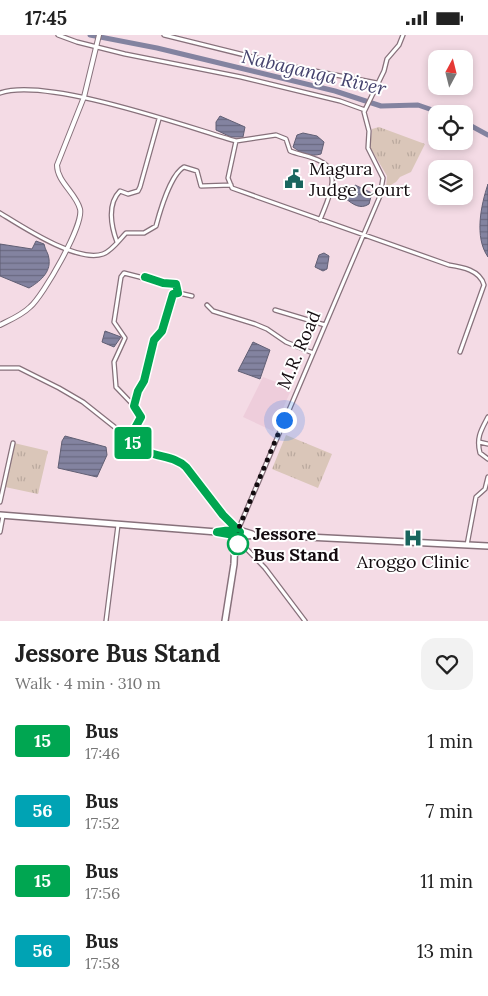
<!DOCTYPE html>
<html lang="en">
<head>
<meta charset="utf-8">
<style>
	body { margin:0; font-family:Lora,serif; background:#f2f2f2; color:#222; height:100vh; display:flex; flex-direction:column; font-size:19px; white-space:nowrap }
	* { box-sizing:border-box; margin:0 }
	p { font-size:16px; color:#767676 }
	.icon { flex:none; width:28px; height:28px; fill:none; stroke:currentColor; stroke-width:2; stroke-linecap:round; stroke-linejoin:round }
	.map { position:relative; height:586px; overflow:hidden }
	.panel { display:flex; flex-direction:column; background:#fff; flex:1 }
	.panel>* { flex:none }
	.badge { padding:0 10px; border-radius:4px; font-size:18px; line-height:32px }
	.needle { width:32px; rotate:7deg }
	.tools { position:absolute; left:428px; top:15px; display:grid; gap:10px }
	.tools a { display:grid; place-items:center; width:45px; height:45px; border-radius:10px; background:#fff; box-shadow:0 2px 8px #0003; font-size:25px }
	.you { position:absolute; width:25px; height:25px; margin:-12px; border:4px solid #fff; border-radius:50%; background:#1a73e8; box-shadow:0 0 0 8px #1a73e833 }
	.map>.badge { position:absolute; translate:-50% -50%; box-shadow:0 0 0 2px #fff }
	.round { display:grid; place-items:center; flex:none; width:52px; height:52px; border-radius:15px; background:#f2f2f2 }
	.overview { display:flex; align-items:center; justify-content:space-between; height:85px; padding:0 15px }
	h1 { font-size:24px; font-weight:700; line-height:38px }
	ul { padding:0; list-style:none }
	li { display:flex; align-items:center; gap:15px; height:70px; padding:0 15px }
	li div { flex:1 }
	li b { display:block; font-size:19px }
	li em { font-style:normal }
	li .badge { min-width:55px; font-weight:700; text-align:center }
	.status { display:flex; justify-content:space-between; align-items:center; height:35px; padding:0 25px; background:#fff; direction:ltr }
	.status svg { height:14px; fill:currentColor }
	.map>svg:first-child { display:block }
	.built { fill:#eecddb }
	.grass { fill:url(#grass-tufts) }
	.water { fill:url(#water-rules); stroke:#615f74 }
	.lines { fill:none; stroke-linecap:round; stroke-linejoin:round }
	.river { stroke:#8383a0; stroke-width:5 }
	.minor-casing { stroke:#87717b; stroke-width:5.5 }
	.major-casing { stroke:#87717b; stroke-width:6 }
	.highway-casing { stroke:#87717b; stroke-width:8 }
	.minor { stroke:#fff; stroke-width:3 }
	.major { stroke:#fff; stroke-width:4 }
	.highway { stroke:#fff; stroke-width:5 }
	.line-casing { stroke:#fff; stroke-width:11 }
	.line { stroke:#00a651; stroke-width:8 }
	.walk { stroke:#130b0f; stroke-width:5; stroke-dasharray:0 9 }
	.stop-dot { fill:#fff; stroke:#00a651; stroke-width:2.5 }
	.labels { text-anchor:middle; stroke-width:4; stroke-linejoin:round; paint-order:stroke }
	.poi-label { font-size:18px; fill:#130b0f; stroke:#fff; text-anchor:start }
	.street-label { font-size:18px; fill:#130b0f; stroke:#fff }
	.stop-label { font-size:18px; font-weight:bold; fill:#130b0f; stroke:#fff; text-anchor:start }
	.water-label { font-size:19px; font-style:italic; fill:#44426d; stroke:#fff }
</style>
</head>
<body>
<div class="status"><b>17:45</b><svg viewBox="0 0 49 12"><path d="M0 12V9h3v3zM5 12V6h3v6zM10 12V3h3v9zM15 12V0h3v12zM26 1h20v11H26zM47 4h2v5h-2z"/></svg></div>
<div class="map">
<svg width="488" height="586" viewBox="0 0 488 586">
	<defs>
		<pattern id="grass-tufts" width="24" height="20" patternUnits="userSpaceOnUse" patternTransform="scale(1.25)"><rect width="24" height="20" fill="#dac6b9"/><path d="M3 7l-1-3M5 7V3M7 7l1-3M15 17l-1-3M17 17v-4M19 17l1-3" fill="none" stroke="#baa99e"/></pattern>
		<pattern id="water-rules" width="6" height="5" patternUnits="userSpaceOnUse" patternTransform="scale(1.25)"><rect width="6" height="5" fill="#8383a0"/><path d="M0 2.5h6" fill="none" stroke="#6a6981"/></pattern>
	</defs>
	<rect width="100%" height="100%" fill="#f4dbe5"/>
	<!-- built -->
	<path class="built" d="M263,342L292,353L273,396L243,382Z"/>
	<!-- grass -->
	<path class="grass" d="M379,92L425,109L411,137L400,142L396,147L386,153L387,141L370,112L372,94Z
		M286,400L332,419L318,453L272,434Z
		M14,408L48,416L38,459L5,452Z"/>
	<!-- water -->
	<path class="water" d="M220,81L245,92L243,102H231L216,95V87Z
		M303,98L317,101L324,107L321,119C310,122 302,119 293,112L297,100Z
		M488,149V222C474,202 481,170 488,149Z
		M355,150L372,158L369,169C360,175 353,169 346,164Z
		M36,206L44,209C45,215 49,219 49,224C51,238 39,247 29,253L0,241V209L32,214Z
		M324,218L329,221L327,234L323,236L315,232L319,220Z
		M105,296L121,302L114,312L102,307Z
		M253,307L270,315L260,344L238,336Z
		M65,401L106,412L107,420L97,442L58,433L62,406Z"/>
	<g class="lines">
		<!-- river -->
		<path class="river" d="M90,0L157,13L335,56L381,71L418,70L444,79
			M464,87L488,100"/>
		<!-- minor casing -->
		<g class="minor-casing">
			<path id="minor" d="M58,0L77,7L125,19L241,42L340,66L365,75
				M164,0L289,31L377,48
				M0,58C47,42 184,91 236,106L228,143L232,153L449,230C462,232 480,235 484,250L460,317
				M236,106L276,100L286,104L290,116C300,120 311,121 320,126C344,137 326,168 320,185
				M0,178C23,192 77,228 103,219C112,216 120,204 126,198H144L156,191C160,176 171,139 184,132L197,136L201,151L231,150
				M117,207C111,191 107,169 120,156L128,159L138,156L140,152L159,84
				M207,270L213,276L255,289L267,294L286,307L313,318
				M275,275L325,290
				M0,333H19L59,353L83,367L146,417L182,428L236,494
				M134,371L138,356L144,346L154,305L162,296L173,259L179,258
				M488,382C481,395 476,403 480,418L488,424
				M129,404L141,382L139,376L116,352L114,327L125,303L114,287L121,242L124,238L163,248H173L178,252L179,258L192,261
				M479,407L488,409
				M0,467L13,408
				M238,495L380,161L383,143L368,113L369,96L364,77L384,36L387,24L399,10L403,0
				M0,497L3,481
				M239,506L265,533L305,586
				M467,510L476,462L485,454L488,442
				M106,586L118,490"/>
		</g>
		<!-- major casing -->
		<g class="major-casing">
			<path id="major" d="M0,290C10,285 22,280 30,272C43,261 84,190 80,174C76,158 57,147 57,130L84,62L99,0"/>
		</g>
		<!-- highway casing -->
		<g class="highway-casing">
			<path id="highway" d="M0,480L217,497L236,495
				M239,495L252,499
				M240,501L267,500L488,511
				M225,586L234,529L235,501"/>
		</g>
		<!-- minor -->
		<use href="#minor" class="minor"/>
		<!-- major -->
		<use href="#major" class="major"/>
		<!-- highway -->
		<use href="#highway" class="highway"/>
	</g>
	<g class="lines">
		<!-- line casing -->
		<g class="line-casing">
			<path id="line" d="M145,242L163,248L176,249L178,258L173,259L162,296L154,305L144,346L138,356L134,371L141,382L129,404C148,425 172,418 186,432L223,480L240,497L235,516L234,500L217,497L231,495"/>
		</g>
		<!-- line -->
		<use href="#line" class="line"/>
		<!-- walk -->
		<path class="walk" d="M238,509V495L284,385"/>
	</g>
	<!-- icons -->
	<defs>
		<g id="civic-bare" transform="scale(1.5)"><path d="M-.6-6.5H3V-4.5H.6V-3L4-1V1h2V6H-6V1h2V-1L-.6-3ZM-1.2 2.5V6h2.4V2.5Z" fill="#19655e" stroke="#fff" stroke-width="2.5" paint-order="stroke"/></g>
		<g id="hospital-bare" transform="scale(1.5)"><path d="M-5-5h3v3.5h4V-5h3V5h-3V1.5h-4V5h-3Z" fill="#19655e" stroke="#fff" stroke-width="2.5" paint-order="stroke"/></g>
	</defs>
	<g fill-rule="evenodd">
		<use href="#civic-bare" x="294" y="144"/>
		<use href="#hospital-bare" x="413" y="503"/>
	</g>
	<!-- markers -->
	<circle class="stop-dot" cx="238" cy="509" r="10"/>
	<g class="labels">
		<!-- poi labels -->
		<g class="poi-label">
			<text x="309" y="140">Magura<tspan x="309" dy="21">Judge Court</tspan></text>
			<text x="413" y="533" text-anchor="middle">Aroggo Clinic</text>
		</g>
		<!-- street labels -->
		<g class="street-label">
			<text transform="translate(299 315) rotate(-67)" y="6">M.R. Road</text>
		</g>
		<!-- stop labels -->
		<g class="stop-label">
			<text x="253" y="505">Jessore<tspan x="253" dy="21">Bus Stand</tspan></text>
		</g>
		<!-- water labels -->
		<g class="water-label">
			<text transform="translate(314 37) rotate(13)" y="7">Nabaganga River</text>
		</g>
	</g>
</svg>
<div class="tools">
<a><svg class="needle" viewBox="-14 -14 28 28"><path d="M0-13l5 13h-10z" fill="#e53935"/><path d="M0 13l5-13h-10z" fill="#767676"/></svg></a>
<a><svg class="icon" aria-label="locate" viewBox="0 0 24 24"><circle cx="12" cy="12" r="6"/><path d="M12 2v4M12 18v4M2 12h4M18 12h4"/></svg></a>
<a><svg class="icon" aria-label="layers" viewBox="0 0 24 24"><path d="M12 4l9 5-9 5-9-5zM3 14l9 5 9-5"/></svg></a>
</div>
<div class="you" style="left:284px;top:385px"></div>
<b class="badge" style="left:133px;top:408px;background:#00a651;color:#fff">15</b>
</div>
<section class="panel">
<div class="overview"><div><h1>Jessore Bus Stand</h1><p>Walk · 4 min · 310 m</p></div><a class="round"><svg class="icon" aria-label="heart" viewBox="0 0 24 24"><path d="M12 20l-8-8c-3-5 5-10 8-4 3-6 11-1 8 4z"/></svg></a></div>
<ul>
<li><span class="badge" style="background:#00a651;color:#fff">15</span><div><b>Bus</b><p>17:46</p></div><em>1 min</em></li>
<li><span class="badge" style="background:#00a3b4;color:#fff">56</span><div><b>Bus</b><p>17:52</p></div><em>7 min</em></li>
<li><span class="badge" style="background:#00a651;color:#fff">15</span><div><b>Bus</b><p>17:56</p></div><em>11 min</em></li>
<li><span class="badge" style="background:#00a3b4;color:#fff">56</span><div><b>Bus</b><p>17:58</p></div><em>13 min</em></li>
</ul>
</section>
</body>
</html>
